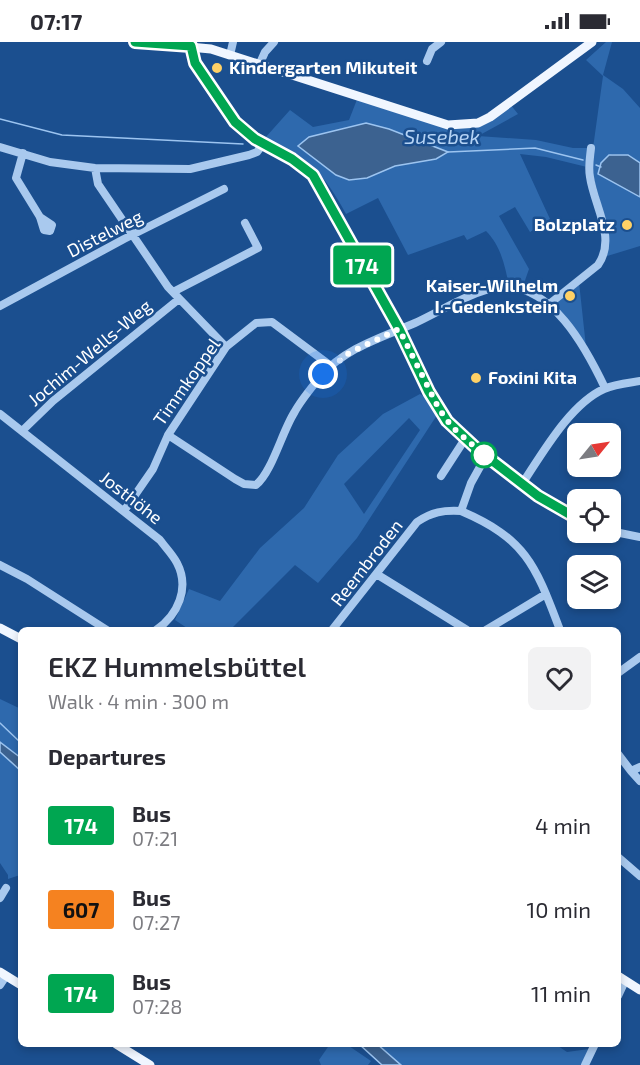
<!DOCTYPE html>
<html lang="en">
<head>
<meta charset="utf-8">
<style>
	body { margin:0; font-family:"Exo 2",sans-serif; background:#f2f2f3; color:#2b2b33; height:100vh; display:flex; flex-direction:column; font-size:22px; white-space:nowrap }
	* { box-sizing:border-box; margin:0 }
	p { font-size:20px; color:#7c7c81 }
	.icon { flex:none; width:33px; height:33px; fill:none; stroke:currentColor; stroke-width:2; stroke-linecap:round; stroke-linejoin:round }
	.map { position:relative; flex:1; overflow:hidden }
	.panel { position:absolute; left:18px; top:585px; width:603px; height:420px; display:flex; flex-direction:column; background:#fff; border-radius:9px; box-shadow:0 3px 9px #0003 }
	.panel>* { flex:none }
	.badge { padding:0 12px; border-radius:4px; font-size:21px; line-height:39px }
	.needle { width:39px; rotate:60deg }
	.tools { position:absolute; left:567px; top:381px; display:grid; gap:12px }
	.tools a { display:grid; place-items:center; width:54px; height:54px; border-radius:9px; background:#fff; box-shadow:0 3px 9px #0003; font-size:30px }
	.you { position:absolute; width:30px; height:30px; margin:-15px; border:4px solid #fff; border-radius:50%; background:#1a73e8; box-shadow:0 0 0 9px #1a73e833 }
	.map>.badge { position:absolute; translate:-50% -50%; box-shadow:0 0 0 3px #fff }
	h2 { padding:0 30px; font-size:22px; line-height:54px }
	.round { display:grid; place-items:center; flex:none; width:63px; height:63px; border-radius:9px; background:#f2f2f3 }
	.head { display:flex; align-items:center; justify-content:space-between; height:102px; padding:0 30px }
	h1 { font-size:28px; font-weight:600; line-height:45px }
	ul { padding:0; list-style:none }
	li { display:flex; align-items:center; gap:18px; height:84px; padding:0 30px }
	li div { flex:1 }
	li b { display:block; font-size:22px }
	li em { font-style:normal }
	li .badge { min-width:66px; font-weight:700; text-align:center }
	.status { display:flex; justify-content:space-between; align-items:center; height:42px; padding:0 30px; background:#fff; direction:ltr }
	.status svg { height:16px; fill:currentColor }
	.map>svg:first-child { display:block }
	.green { fill:#2e69ad; fill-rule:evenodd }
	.water { fill:#3c6290; stroke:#9cc4f0; stroke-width:1.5 }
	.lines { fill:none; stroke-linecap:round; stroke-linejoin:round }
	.stream { stroke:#9cc4f0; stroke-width:1.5 }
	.minor { stroke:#a9c9ee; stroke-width:8 }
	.major { stroke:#f0f6ff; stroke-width:9 }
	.line-casing { stroke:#fff; stroke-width:14 }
	.line { stroke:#00a651; stroke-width:9 }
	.walk { stroke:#fff; stroke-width:6; stroke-dasharray:0 10.8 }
	.poi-dot { fill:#ffd166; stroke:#1b4f8f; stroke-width:2 }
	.stop-dot { fill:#fff; stroke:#00a651; stroke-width:3 }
	.labels { text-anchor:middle; stroke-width:5; stroke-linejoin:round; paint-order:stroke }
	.poi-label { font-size:18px; font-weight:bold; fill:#fff; stroke:#1b4f8f; text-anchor:start }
	.street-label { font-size:18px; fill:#fff; stroke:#1b4f8f }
	.water-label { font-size:20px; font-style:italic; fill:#b5d3f5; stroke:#1b4f8f }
</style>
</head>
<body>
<div class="status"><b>07:17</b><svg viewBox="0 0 49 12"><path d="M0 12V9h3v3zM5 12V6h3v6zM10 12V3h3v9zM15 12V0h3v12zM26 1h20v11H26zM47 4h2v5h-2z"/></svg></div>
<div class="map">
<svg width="640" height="1023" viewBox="0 0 640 1023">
	<rect width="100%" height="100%" fill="#1b4f8f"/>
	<!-- green -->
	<path class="green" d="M606,0H612L603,33L623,47L640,66V121L628,113L612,112L601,120L598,132L640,155V204L604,215L607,185L591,126L546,115L520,112L550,177L530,190L515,165L499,174L529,227L522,247L509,244C505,224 501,204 486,189L467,198L464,193L408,213L378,156L346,172C324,131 308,115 265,96L290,68L313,85L349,78L358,55L448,84L478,81L510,62L518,72L478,94L536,98L573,106H593L603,34L586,18ZM366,81L405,93L447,111L436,117L394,124L367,136L316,116L299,104L309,95Z
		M579,240L586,305L553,264Z
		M420,352L433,360L439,370L357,496L318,541L295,523L230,588H190L175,578L189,547L220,559L260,506L304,466L338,413L383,372ZM409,376L420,388L364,472L344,442Z
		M0,657L21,667V716L0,700Z
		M0,710L21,729V828L20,833L8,837V833L0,821Z
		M330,1002H346L371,1019L368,1023H321L319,1018Z
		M377,1002H555L567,1010L589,1007L581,1023H395Z"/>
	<!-- water -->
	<path class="water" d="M366,81L389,87L448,110L436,117L395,124L367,136L349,138L336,133L298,104L309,95Z
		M609,113H628L640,121V155L598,132L601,121Z
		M0,700L21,716V729L0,710Z
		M359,1002H377L401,1023H382Z"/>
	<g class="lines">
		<!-- stream -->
		<path class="stream" d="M0,77L62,93L243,102
			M448,110L535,106L583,118
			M596,123L601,125
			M0,681L21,701"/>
		<!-- minor -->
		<path class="minor" d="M191,4C193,31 233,84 256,98C278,111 302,118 317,139L399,287L429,350L447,379L478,408L542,457L578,477
			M230,13L233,0
			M427,19L432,7L441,0
			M260,21L265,10L274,0
			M0,105L50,120L95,126L190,127L249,113L257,110L263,102
			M23,111L16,136L40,175L44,188L50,189L52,183L40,175
			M95,126L98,142L168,245L226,305
			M173,250L258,206L245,181
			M548,263L598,223C617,196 594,164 590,135C588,125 590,116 591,106
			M0,264L124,197L224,147
			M0,372L160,498C165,505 173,513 177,521C190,546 178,573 156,588
			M22,389L53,359L179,257
			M168,393L235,437L244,442L256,443C272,430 282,390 294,371C301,358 311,346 321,334C345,306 383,295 415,281C439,270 474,248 499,245C551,239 587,308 605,346
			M486,414L471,441L461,469C527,497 536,525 560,588
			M441,434L465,397
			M522,442C542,412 570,362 604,347C615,342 628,341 640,339
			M124,469L153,427L168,393L226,305L256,281L272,280L331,324
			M610,489L640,495
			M0,523L27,537L107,588
			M378,533L467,588
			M332,588L417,480C432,470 443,468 461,469
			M486,588L546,552
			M618,631L640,615
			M618,712L631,729L640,725
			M631,729L640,739
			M618,815L640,834
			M0,856L6,846
			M0,943L6,934
			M618,954L625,939
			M585,1023L595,1002"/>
		<!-- major -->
		<path class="major" d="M135,0L211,7L448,83L478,81L490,75L592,0
			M0,586L21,597
			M0,930L21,943
			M618,934L640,948
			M116,1002L150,1023"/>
	</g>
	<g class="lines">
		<!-- line casing -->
		<g class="line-casing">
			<path id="line" d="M135,0L191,4L195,21L235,80L255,97L292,117L313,133L399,287L429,350L447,379L477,407L538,454L578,477"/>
		</g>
		<!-- line -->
		<use href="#line" class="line"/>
		<!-- walk -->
		<path class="walk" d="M323,332L349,311L399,287L439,367L452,385L484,413"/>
	</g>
	<!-- markers -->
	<g class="poi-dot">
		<circle cx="217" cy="26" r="6"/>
		<circle cx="627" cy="183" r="6"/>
		<circle cx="570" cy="254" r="6"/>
		<circle cx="476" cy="336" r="6"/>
	</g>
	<circle class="stop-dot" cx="484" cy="413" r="12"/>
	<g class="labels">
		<!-- poi labels -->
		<g class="poi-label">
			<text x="229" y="32">Kindergarten Mikuteit</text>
			<text x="615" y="189" text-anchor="end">Bolzplatz</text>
			<text x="558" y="250" text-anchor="end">Kaiser-Wilhelm<tspan x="558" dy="21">I.-Gedenkstein</tspan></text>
			<text x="488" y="342">Foxini Kita</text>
		</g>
		<!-- street labels -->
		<g class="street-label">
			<text transform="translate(105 192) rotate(-27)" y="6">Distelweg</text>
			<text transform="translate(90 311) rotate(-40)" y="6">Jochim-Wells-Weg</text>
			<text transform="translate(187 340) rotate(-55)" y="6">Timmkoppel</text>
			<text transform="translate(131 456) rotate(38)" y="6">Josthöhe</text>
			<text transform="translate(367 521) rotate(-52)" y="6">Reembroden</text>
		</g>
		<!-- water labels -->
		<g class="water-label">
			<text x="442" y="102">Susebek</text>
		</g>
	</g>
</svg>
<div class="tools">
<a><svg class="needle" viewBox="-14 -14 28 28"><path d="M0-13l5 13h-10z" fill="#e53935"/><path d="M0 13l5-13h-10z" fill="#7c7c81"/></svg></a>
<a><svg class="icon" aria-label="locate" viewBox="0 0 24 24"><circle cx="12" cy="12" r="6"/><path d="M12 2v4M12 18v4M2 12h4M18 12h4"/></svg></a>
<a><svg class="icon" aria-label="layers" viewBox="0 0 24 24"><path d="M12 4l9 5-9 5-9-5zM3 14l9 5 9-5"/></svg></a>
</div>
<div class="you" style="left:323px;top:332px"></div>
<b class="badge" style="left:362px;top:223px;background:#00a651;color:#fff">174</b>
<section class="panel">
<div class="head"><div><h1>EKZ Hummelsbüttel</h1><p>Walk · 4 min · 300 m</p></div><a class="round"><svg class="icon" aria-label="heart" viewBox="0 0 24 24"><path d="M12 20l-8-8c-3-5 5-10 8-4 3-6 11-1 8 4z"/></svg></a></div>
<h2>Departures</h2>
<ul>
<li><span class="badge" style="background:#00a651;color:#fff">174</span><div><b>Bus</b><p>07:21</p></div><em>4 min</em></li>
<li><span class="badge" style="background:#f58220;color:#111">607</span><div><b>Bus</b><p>07:27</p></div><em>10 min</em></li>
<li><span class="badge" style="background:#00a651;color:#fff">174</span><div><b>Bus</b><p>07:28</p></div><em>11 min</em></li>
</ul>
</section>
</div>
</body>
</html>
